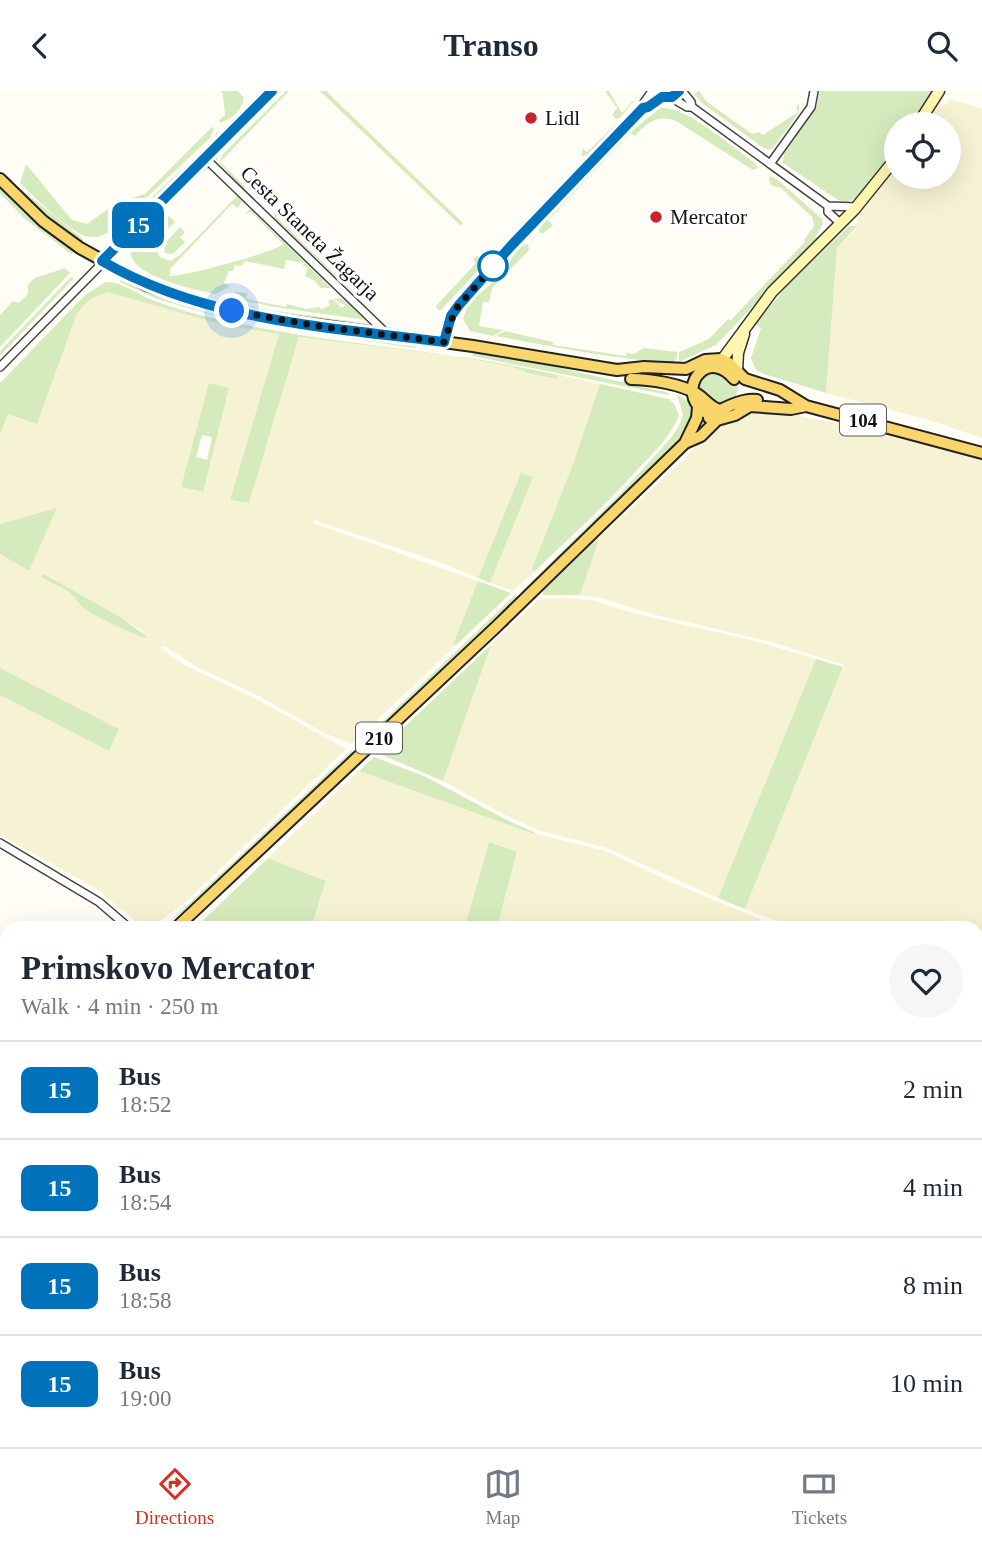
<!DOCTYPE html>
<html lang="en">
<head>
<meta charset="utf-8">
<style>
	body { margin:0; font-family:"Times New Roman",serif; background:#f6f6f7; color:#1f2937; height:100vh; display:flex; flex-direction:column; font-size:26px; white-space:nowrap }
	* { box-sizing:border-box; margin:0 }
	p { font-size:23px; color:#747a83 }
	.icon { flex:none; width:38px; height:38px; fill:none; stroke:currentColor; stroke-width:2; stroke-linecap:round; stroke-linejoin:round }
	.map { position:relative; flex:1; overflow:hidden }
	.panel { position:absolute; left:0px; top:830px; width:984px; height:527px; display:flex; flex-direction:column; background:#fff; border-radius:21px 21px 0 0; box-shadow:0 7px 28px #0002 }
	.panel>* { flex:none }
	.badge { padding:0 14px; border-radius:10px; font-size:24px; line-height:46px }
	.tools { position:absolute; left:884px; top:21px; display:grid; gap:14px }
	.tools a { display:grid; place-items:center; width:77px; height:77px; border-radius:50%; background:#fff; box-shadow:0 7px 28px #0002; font-size:35px }
	.you { position:absolute; width:35px; height:35px; margin:-18px; border:5px solid #fff; border-radius:50%; background:#1a73e8; box-shadow:0 0 0 10px #1a73e833 }
	.map>.badge { position:absolute; translate:-50% -50%; box-shadow:0 0 0 4px #fff }
	.round { display:grid; place-items:center; flex:none; width:74px; height:74px; border-radius:37px; background:#f6f6f7 }
	.overview { display:flex; align-items:center; justify-content:space-between; height:119px; padding:0 21px }
	h1 { font-size:33px; font-weight:600; line-height:52px }
	ul { padding:0; list-style:none }
	li { display:flex; align-items:center; gap:21px; height:98px; padding:0 21px; border-top:2px solid #e0e1e3 }
	li div { flex:1 }
	li b { display:block; font-size:26px }
	li em { font-style:normal }
	li .badge { min-width:77px; font-weight:700; text-align:center }
	header { display:flex; justify-content:space-between; align-items:center; height:91px; padding:0 21px; background:#fff; font-size:32px; font-weight:600 }
	.tabs { display:flex; justify-content:space-around; align-items:center; height:98px; border-top:2px solid #e0e1e3; background:#fff; font-size:19px; color:#747a83 }
	.tabs a { display:grid; justify-items:center; gap:4px }
	.tabs .current { color:#d93025 }
	.map>svg:first-child { display:block }
	.farmland { fill:#f6f3d4; fill-rule:evenodd }
	.green { fill:#d5ebbd; fill-rule:evenodd }
	.forest { fill:#b9dc9c }
	.lines { fill:none; stroke-linecap:round; stroke-linejoin:round }
	.street-casing { stroke:#444; stroke-width:10 }
	.secondary-casing { stroke:#333; stroke-width:13 }
	.primary-casing { stroke:#222; stroke-width:14 }
	.street { stroke:#fff; stroke-width:7 }
	.secondary { stroke:#fff6b0; stroke-width:10 }
	.primary { stroke:#f9d66b; stroke-width:10 }
	.line-casing { stroke:#fff; stroke-width:16 }
	.line { stroke:#0072bc; stroke-width:10 }
	.walk { stroke:#111; stroke-width:7; stroke-dasharray:0 12.6 }
	.poi-dot { fill:#c4262e; stroke:#fff; stroke-width:2.5 }
	.stop-dot { fill:#fff; stroke:#0072bc; stroke-width:3.5 }
	.labels { text-anchor:middle; stroke-width:7; stroke-linejoin:round; paint-order:stroke }
	.shield { fill:#fff; stroke:#585858; stroke-width:2 }
	.shield-label { font-size:19px; font-weight:bold; fill:#111 }
	.poi-label { font-size:21px; fill:#111; stroke:#fff; text-anchor:start }
	.street-label { font-size:21px; fill:#111; stroke:#fff }
</style>
</head>
<body>
<header><svg class="icon" aria-label="back" viewBox="0 0 24 24"><path d="M15 5l-7 7 7 7"/></svg>Transo<svg class="icon" aria-label="search" viewBox="0 0 24 24"><circle cx="10" cy="10" r="6"/><path d="M15 15l6 6"/></svg></header>
<div class="map">
<svg width="982" height="1356" viewBox="0 0 982 1356">
	<rect width="100%" height="100%" fill="#fffdf5"/>
	<!-- farmland -->
	<path class="farmland" d="M950,8L982,18V347L932,330L826,302L837,157L855,140L860,123L896,77V86H948V33H925L937,15L947,13Z
		M107,201L224,234L279,243L230,409L249,412L299,246L459,266L513,276L528,282L557,288L558,284L600,293L573,373L533,477L534,481L513,500L490,492L532,387L521,382L478,487L439,471L314,429L313,432L478,490L453,552L456,554L352,653L324,642L259,605L199,577L164,555L161,557L184,574L260,610L346,658L181,815L151,836L141,835L97,798L0,744V604L109,660L119,638L0,577V463L29,480L56,418L0,433V344L8,323L37,332L76,225L82,214L92,206ZM210,292L228,298L202,401L181,396ZM44,483L122,527L144,541L135,543L83,516L78,508L65,498L44,489Z
		M754,319L777,320L831,331L844,332L982,368V903L977,901L976,836H793L745,818L844,574L771,551L648,522L605,508L580,504L599,450L598,447L677,375L717,335L737,329Z
		M568,507L592,509L633,522L759,551L816,568L718,807L604,756L540,740L501,722L443,690L491,554L539,508Z
		M359,680L533,742L606,760L673,792L760,828L758,836H497L517,762L489,751L465,836H311L326,790L268,767Z
		M0,1243L7,1256V1349H106L113,1356H0Z
		M190,1349H427L421,1356H181Z
		M432,1349H485L480,1356H426Z"/>
	<!-- green -->
	<path class="green" d="M220,0H238L244,7C242,19 232,28 220,32L219,29L225,24L223,3Z
		M278,0H281L220,62L216,71L215,63Z
		M286,0H289L220,71L245,96L243,98L219,72L223,63Z
		M320,0H326L463,132L461,135Z
		M605,0H609L622,22L642,0L620,27L616,28L612,24L617,17Z
		M699,0L706,10L752,43L758,41L763,44L798,21L796,17L799,12V21L774,56L769,59L762,56L702,12L694,3Z
		M820,0H933L913,33H896V57L879,82L856,107L847,111L838,109L783,72L784,63L817,15Z
		M660,17C685,14 733,57 755,72L758,77L753,79L676,30C657,23 647,32 635,45L631,42L548,129L553,134L544,142H539L540,134L629,40H632Z
		M620,29L590,63L582,65V57L587,61Z
		M212,36L214,37L210,47L111,140C104,144 98,147 90,146C72,144 33,105 20,92L26,73L72,129L87,133L122,108L124,109L145,103Z
		M217,40L219,43L218,47L115,143H113L214,48Z
		M205,75L209,77L198,84L131,154L128,153Z
		M770,85L778,89L822,128L823,133L816,145L818,147L716,254L679,271V261L709,248L728,228L731,229L805,151L804,149L814,135L812,126L781,97L772,95L769,90Z
		M17,95L83,148L82,150L42,120Z
		M0,97L26,124L74,161L71,163L24,127L0,102Z
		M237,105L242,110L238,117L232,113L170,178V185C185,185 276,161 283,153L251,121L245,123L250,118L331,197H321L315,190L305,185L308,177L303,175L304,172L286,169L284,178L245,170L241,175L235,174L233,180H229L224,192L230,195L216,203C198,200 122,183 132,158C137,145 156,132 165,122L175,131C165,141 151,152 160,166L171,170L181,163Z
		M275,118L279,122L276,126L384,231L274,127Z
		M849,135H857L837,157L826,302L764,283L756,279L751,267L761,237L756,233L786,196Z
		M180,136L185,141L180,146L185,151L173,163L165,162L164,153Z
		M528,153L529,159L492,197L489,211H483L479,235L503,239L493,245L470,240L463,228C468,208 486,198 500,185C508,177 512,165 518,156Z
		M478,165L482,169L481,176L441,219H438L436,215L476,172L473,168Z
		M65,177L70,182L0,256V224L13,210L19,212L28,203V194L35,187Z
		M71,186L74,187L0,265V260Z
		M121,188L175,212L229,226V229L157,208L120,191Z
		M106,191C121,190 137,203 150,208C175,218 201,225 227,230C301,247 378,254 453,265C488,269 523,277 558,284L557,288L528,282L513,276L459,266L299,246L249,412L230,409L279,243L224,234L107,201C92,206 84,211 76,225L37,333L8,323L0,344V292L85,204Z
		M235,201L247,202L246,208L286,216L287,213L306,218L319,216L321,219L330,214L328,210L332,208L342,217L345,214L333,208L342,207L366,229L275,216L225,206Z
		M222,209L270,219L370,233L367,235L288,224L223,211Z
		M234,228L416,254L415,257L288,239Z
		M505,240L553,251V254L626,265L627,262L634,263L644,257L677,261V267L673,272C613,268 555,256 496,245Z
		M473,262L543,273L669,302L668,304L472,265Z
		M721,281L738,295C737,302 737,307 730,311C716,319 709,304 698,298L699,291L704,283Z
		M209,292L229,297L203,401L181,396ZM202,344L212,346L207,369L196,366Z
		M600,293L669,308L675,314L679,325C670,346 654,361 639,377C606,414 569,447 534,481L532,478L573,373Z
		M677,304L689,311L693,319L685,342L677,352L529,497L522,500L622,401L670,348L680,333L683,323Z
		M521,382L533,386L490,492L478,487Z
		M57,417L29,480L0,463V433Z
		M598,447L599,449L580,504H543V500Z
		M44,483L122,527L147,546L145,547C125,539 103,530 85,518C77,512 75,504 66,499C58,494 49,492 41,486Z
		M478,490L511,502L456,554L453,553Z
		M515,504L517,506L515,511L368,649L357,655Z
		M491,554L443,690L380,663L379,660Z
		M816,568L843,576L745,818L718,807Z
		M0,577L119,638L109,660L0,604Z
		M352,659L353,664L233,778L164,836Z
		M374,666L424,685L513,732L534,741V743L359,680Z
		M489,751L517,761L497,836H465Z
		M268,767L326,790L311,836H196Z
		M7,1084V1119L0,1124V1091Z"/>
	<!-- forest -->
	<path class="forest" d="M977,904L982,906V1356H703L686,1349H976Z
		M0,1036L7,1041V1071L0,1077Z
		M7,1119V1256L0,1243V1124Z
		M106,1349H190L181,1356H113Z
		M485,1349H677L695,1356H480Z"/>
	<g class="lines">
		<!-- street casing -->
		<g class="street-casing">
			<path id="street" d="M655,0L662,6L667,7L679,0
				M682,0L691,11L692,16
				M670,6L687,16H692L828,115L857,116
				M643,17V13L652,0
				M205,67L386,242
				M770,73L811,16L814,0
				M828,115V121L841,133
				M444,251L451,225L459,214L510,156L643,17L648,16L662,6
				M0,276L272,0
				M0,752L99,811L128,836
				M976,1224L982,1226
				M0,1238L7,1252
				M112,1349L119,1356"/>
		</g>
		<!-- secondary casing -->
		<g class="secondary-casing">
			<path id="secondary" d="M918,33L939,0
				M717,272L724,266L772,201L854,119L896,67
				M737,280L738,262L744,243"/>
		</g>
		<!-- primary casing -->
		<g class="primary-casing">
			<path id="primary" d="M0,88L43,130L80,157L147,194L206,213L265,227L473,255L617,279L644,276L686,278L705,269L721,268L729,272L745,288L780,299L806,315L982,362
				M631,288C649,288 682,293 697,303C705,308 709,315 719,319
				M709,327C719,318 743,307 757,309
				M722,327C714,325 703,323 698,315C680,291 710,258 734,288
				M685,352L697,327L698,316
				M177,836L496,536L685,352L701,345L717,329L735,324L750,315L791,318L806,315
				M0,1006L7,999"/>
		</g>
		<!-- street -->
		<use href="#street" class="street"/>
		<!-- secondary -->
		<use href="#secondary" class="secondary"/>
		<!-- primary -->
		<use href="#primary" class="primary"/>
	</g>
	<g class="lines">
		<!-- line casing -->
		<g class="line-casing">
			<path id="line" d="M272,0L102,170C205,230 329,236 444,251L451,225L459,214L510,156L643,17L648,16L662,6H672L679,0"/>
		</g>
		<!-- line -->
		<use href="#line" class="line"/>
		<!-- walk -->
		<path class="walk" d="M232,220L324,236L444,251L455,219L495,173L493,175"/>
	</g>
	<!-- markers -->
	<g class="poi-dot">
		<circle cx="531" cy="27" r="7"/>
		<circle cx="656" cy="126" r="7"/>
	</g>
	<circle class="stop-dot" cx="493" cy="175" r="14"/>
	<g class="labels">
		<!-- shield labels -->
		<g class="shield">
			<rect x="840" y="313.5" width="46" height="31" rx="5"/>
			<rect x="356" y="631.5" width="46" height="31" rx="5"/>
		</g>
		<g class="shield-label">
			<text x="863" y="336">104</text>
			<text x="379" y="654">210</text>
		</g>
		<!-- poi labels -->
		<g class="poi-label">
			<text x="545" y="34">Lidl</text>
			<text x="670" y="133">Mercator</text>
		</g>
		<!-- street labels -->
		<g class="street-label">
			<text transform="translate(310 142) rotate(44)" y="7">Cesta Staneta Žagarja</text>
		</g>
	</g>
</svg>
<div class="tools">
<a><svg class="icon" aria-label="locate" viewBox="0 0 24 24"><circle cx="12" cy="12" r="6"/><path d="M12 2v4M12 18v4M2 12h4M18 12h4"/></svg></a>
</div>
<div class="you" style="left:232px;top:220px"></div>
<b class="badge" style="left:138px;top:134px;background:#0072bc;color:#fff">15</b>
<section class="panel">
<div class="overview"><div><h1>Primskovo Mercator</h1><p>Walk · 4 min · 250 m</p></div><a class="round"><svg class="icon" aria-label="heart" viewBox="0 0 24 24"><path d="M12 20l-8-8c-3-5 5-10 8-4 3-6 11-1 8 4z"/></svg></a></div>
<ul>
<li><span class="badge" style="background:#0072bc;color:#fff">15</span><div><b>Bus</b><p>18:52</p></div><em>2 min</em></li>
<li><span class="badge" style="background:#0072bc;color:#fff">15</span><div><b>Bus</b><p>18:54</p></div><em>4 min</em></li>
<li><span class="badge" style="background:#0072bc;color:#fff">15</span><div><b>Bus</b><p>18:58</p></div><em>8 min</em></li>
<li><span class="badge" style="background:#0072bc;color:#fff">15</span><div><b>Bus</b><p>19:00</p></div><em>10 min</em></li>
</ul>
</section>
</div>
<nav class="tabs">
<a class="current"><svg class="icon" aria-label="directions" viewBox="0 0 24 24"><path d="M12 3l9 9-9 9-9-9zM9 14v-3h6M13 9l2 2-2 2"/></svg>Directions</a>
<a><svg class="icon" aria-label="map" viewBox="0 0 24 24"><path d="M3 6l6-2 6 2 6-2v14l-6 2-6-2-6 2zM9 4v14M15 6v14"/></svg>Map</a>
<a><svg class="icon" aria-label="tickets" viewBox="0 0 24 24"><path d="M3 7h18v10H3zM15 7v10"/></svg>Tickets</a>
</nav>
</body>
</html>
